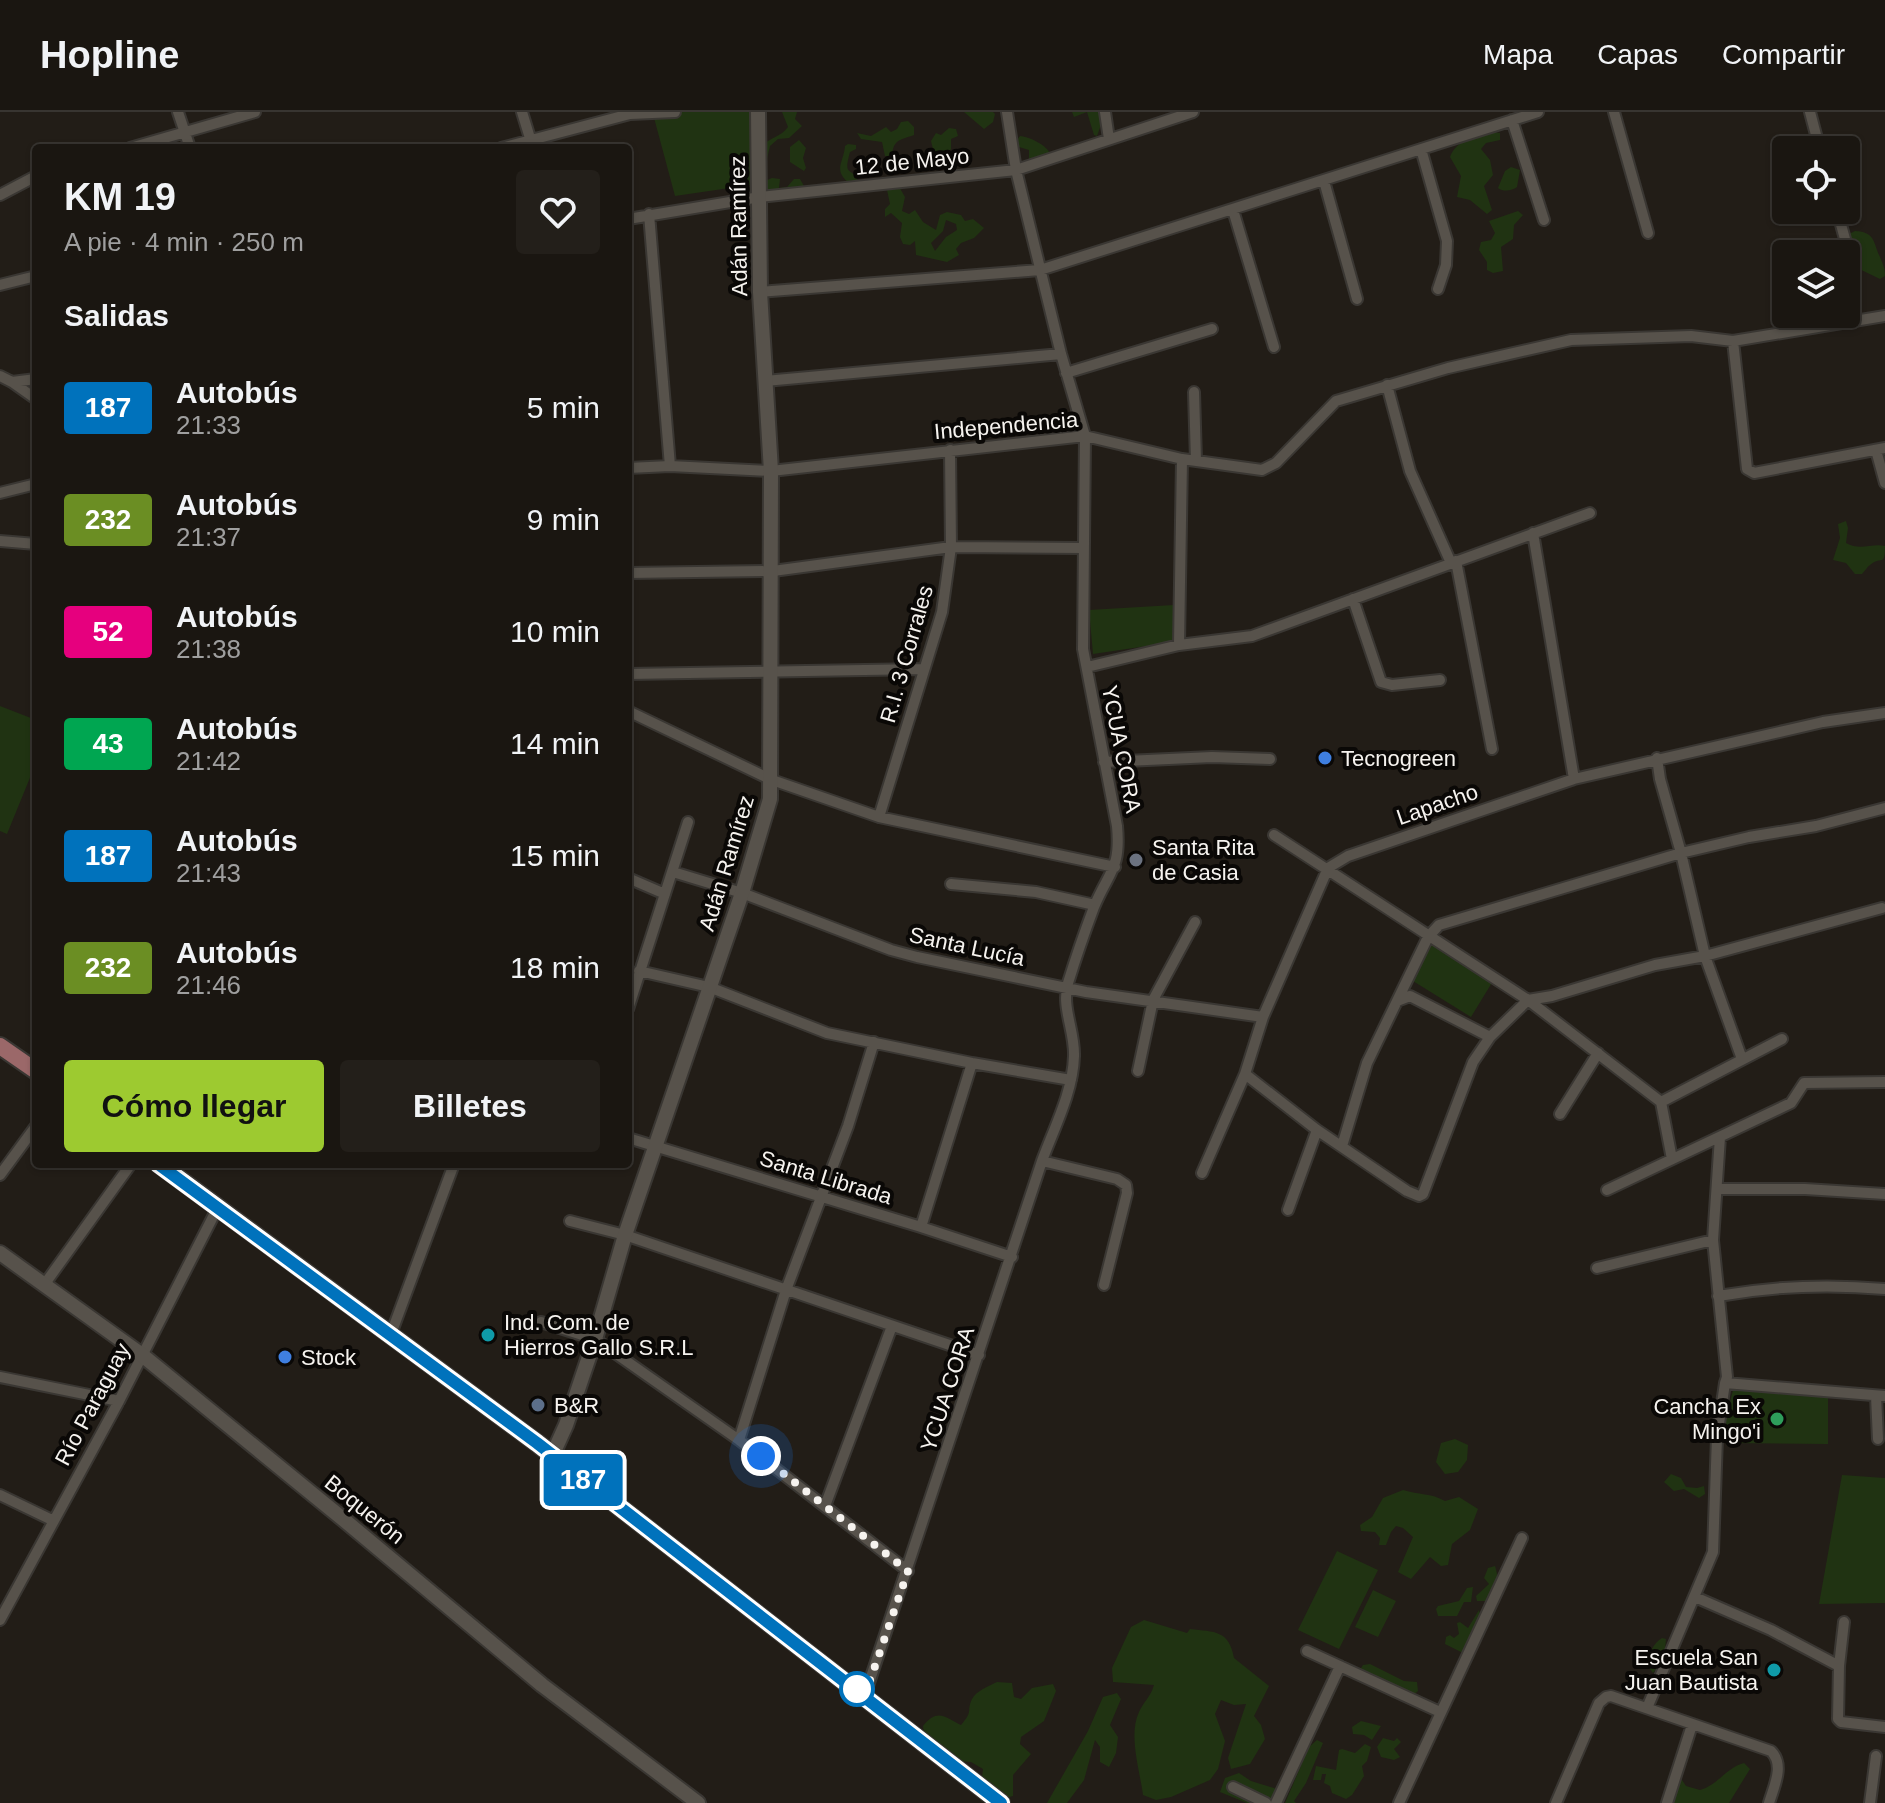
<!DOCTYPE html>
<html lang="es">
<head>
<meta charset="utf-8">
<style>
	body { margin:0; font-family:Arial,sans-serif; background:#231f1a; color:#f1f3f6; height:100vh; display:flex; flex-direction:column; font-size:30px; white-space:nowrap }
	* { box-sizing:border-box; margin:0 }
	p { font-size:26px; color:#9f9f9f }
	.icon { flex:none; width:44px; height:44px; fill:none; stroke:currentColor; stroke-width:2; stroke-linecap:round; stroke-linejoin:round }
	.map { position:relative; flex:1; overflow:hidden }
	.panel { position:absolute; left:32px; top:32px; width:600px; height:1024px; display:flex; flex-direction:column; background:#1a1611; border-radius:8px; box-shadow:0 2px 6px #0004,0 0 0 2px #383531 }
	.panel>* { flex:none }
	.badge { padding:0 16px; border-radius:6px; font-size:28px; line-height:52px }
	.tools { position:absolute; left:1772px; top:24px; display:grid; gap:16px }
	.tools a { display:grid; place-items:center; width:88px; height:88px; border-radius:8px; background:#1a1611; box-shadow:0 2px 6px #0004,0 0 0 2px #383531; font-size:40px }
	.you { position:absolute; width:40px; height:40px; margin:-20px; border:6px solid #fff; border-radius:50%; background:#1a73e8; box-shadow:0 0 0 12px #1a73e833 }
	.map>.badge { position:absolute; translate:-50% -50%; box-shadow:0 0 0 4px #fff }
	h2 { padding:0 32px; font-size:30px; line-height:72px }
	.round { display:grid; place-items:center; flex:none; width:84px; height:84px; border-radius:8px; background:#231f1a }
	.summary { display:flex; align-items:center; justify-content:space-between; height:136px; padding:0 32px }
	h1 { font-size:38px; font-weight:700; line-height:60px }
	.button { display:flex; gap:16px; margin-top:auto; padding:16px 32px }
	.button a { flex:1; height:92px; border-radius:8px; background:#9dca30; color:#111; font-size:32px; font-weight:700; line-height:92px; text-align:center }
	.button a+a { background:#231f1a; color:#f1f3f6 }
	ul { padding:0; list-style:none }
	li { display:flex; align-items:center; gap:24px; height:112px; padding:0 32px }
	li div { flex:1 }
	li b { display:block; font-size:30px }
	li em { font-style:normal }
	li .badge { min-width:88px; font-weight:700; text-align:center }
	header { display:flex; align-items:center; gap:48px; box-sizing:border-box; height:112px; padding:0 40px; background:#1a1611; border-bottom:2px solid #383531 }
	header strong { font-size:38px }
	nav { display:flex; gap:44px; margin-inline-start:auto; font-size:28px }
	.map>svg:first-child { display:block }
	.green { fill:#203312; fill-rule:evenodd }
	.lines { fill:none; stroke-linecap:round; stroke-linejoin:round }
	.minor-casing { stroke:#3a3733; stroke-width:14 }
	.tertiary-casing { stroke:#3a3733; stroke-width:18 }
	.primary-casing { stroke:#3a3733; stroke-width:20 }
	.minor { stroke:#57524b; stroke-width:10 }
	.tertiary { stroke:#57524b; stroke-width:14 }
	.primary { stroke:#9b6869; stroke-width:16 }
	.line-casing { stroke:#fff; stroke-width:18 }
	.line { stroke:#0072bc; stroke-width:12 }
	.walk { stroke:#f6f3ef; stroke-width:8; stroke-dasharray:0 14.4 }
	.shop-dot { fill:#3f7fe0; stroke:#0a0806; stroke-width:3 }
	.worship-dot { fill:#6b7280; stroke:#0a0806; stroke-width:3 }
	.culture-dot { fill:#0f9aa8; stroke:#0a0806; stroke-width:3 }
	.service-dot { fill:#5c6f8a; stroke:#0a0806; stroke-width:3 }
	.leisure-dot { fill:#2e9e5b; stroke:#0a0806; stroke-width:3 }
	.stop-dot { fill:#fff; stroke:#0072bc; stroke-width:4 }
	.labels { text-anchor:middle; stroke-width:8; stroke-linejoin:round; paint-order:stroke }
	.street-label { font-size:22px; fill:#f6f3ef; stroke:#0a0806 }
	.poi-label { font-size:22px; fill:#f6f3ef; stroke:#0a0806; text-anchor:start }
</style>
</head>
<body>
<header>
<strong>Hopline</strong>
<nav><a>Mapa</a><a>Capas</a><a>Compartir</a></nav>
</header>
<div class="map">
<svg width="1885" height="1691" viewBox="0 0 1885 1691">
	<rect width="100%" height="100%" fill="#221d17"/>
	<!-- green -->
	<path class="green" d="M674,0H751L750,73L675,84L653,2Z
		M782,0H797L795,7L802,14L789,26L778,27L770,34L766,51L762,52V34C770,25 781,25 788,15Z
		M964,0H993L995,2L993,10L984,17Z
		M1072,0H1098L1103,7L1097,24L1094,23L1087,0L1074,5Z
		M908,9L914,15V23C899,28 893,28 892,45L885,44L882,30L861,27L857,21L871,24L886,15L891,20L897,17L901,10Z
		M949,16L956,17L958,24L951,27V37L947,43L938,44L934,41L931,29L936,21L941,23Z
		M1493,20L1500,21V28L1486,31L1481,37L1490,48L1493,63L1484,74L1492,98L1487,102L1470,88L1457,85L1461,64L1450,45C1456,28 1477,23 1493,20Z
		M1020,24C1030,25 1047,33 1051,43L1031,51L1029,48V38L1019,35L1016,29Z
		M799,28L806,36L803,46L806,56L804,59L790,50V35Z
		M848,32L856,33V37L850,40C843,66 851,53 859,70L850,72C832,58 844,50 845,34Z
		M1511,55L1520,58L1517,75C1512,79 1503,80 1498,76L1505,59Z
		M772,66L780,67L779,76L787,75L794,67H800L804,74L772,85L764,78L765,69Z
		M890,71L898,73L905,85L902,99L909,102L915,98L923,110L936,118L940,103L947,100L961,103L965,109L973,107L984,116L974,126L961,131L956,137L959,143L947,150L916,143L915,129L910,133L903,132L900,125L902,111L891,101L885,105V97L890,92L887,78ZM946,108L956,112L957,118L946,125L935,139L931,131L943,119Z
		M1518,99L1523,103L1514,113L1513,127L1501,135L1503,159L1493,161L1487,158V150L1479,138L1481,130L1491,128L1495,121L1489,109Z
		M1855,119C1876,120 1873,131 1880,145C1883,153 1885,155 1885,164L1880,167L1853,154H1846V142H1835V138L1843,136L1848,141L1852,136L1849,122Z
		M1846,409L1848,416L1846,431C1860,439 1872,431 1885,434C1885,456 1881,443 1870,453C1867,455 1865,459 1862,462H1855L1846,451L1833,448L1840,426L1838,412Z
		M1174,493V530L1093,542L1089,498Z
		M0,594L36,608V651L7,722L0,719Z
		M1431,832L1493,869L1471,905L1413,869Z
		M1734,1274L1828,1282V1332L1720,1331Z
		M1455,1327L1468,1333L1467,1348L1458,1360L1445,1362L1436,1350L1441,1331Z
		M1671,1362L1681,1366L1686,1375L1697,1376L1704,1374L1705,1382L1699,1386L1684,1377L1674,1379L1664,1370Z
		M1842,1363L1885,1366V1491L1819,1492Z
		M1403,1378C1419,1383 1431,1381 1445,1389L1459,1385L1478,1397L1470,1418L1452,1432L1448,1453L1441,1454L1430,1445L1411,1467L1398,1460L1413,1425L1403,1416L1396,1414L1391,1420L1386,1433H1379L1380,1426L1375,1420L1361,1419L1360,1413L1372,1405L1383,1386Z
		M1337,1439L1378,1458L1339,1537L1298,1518Z
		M1495,1454C1500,1470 1497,1476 1487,1489H1477L1476,1484L1489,1472L1484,1466L1488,1456Z
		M1473,1475L1471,1490H1464L1457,1504H1438L1436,1497L1438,1494L1459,1489L1467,1476Z
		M1373,1478L1396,1489L1378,1525L1355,1515Z
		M1479,1498L1483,1512L1470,1525L1469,1532L1463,1541L1445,1532L1446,1525L1450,1523L1454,1526L1459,1522L1457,1511L1460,1510L1468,1516Z
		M1144,1508L1187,1521L1190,1517C1215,1520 1229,1518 1234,1546L1269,1574L1254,1604L1261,1613L1265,1627L1250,1652L1231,1657L1228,1646L1246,1592L1234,1593L1221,1588L1215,1602L1225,1629L1218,1657L1210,1668L1171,1685L1156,1688L1143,1683C1140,1659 1128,1623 1139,1600C1144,1589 1150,1586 1154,1573L1113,1570L1112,1556L1131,1515Z
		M1662,1526L1666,1527L1664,1547L1653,1561L1647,1553C1647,1544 1654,1530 1662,1526Z
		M1370,1552L1404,1569L1417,1570L1418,1579L1411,1585L1380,1565L1366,1566L1361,1556L1363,1553Z
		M997,1570L1012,1571L1014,1585L1021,1587L1032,1576L1053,1572L1056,1579L1044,1609L1021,1625L1020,1632L1031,1642L1013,1663V1684L1006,1686L988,1678L982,1665L983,1657L971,1650L957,1649L924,1622L923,1614C938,1595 946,1606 961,1613C974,1598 966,1600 972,1587C976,1579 989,1574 997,1570Z
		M1117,1581L1121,1587L1110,1613L1118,1625L1116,1641L1109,1655L1100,1650V1635L1095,1628L1084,1668L1067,1691H1047L1088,1619L1103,1585Z
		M1361,1609L1381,1614L1372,1628L1364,1623L1353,1622L1352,1615Z
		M1383,1626L1394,1629L1397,1626L1401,1630L1394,1637L1400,1645L1394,1648L1381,1645L1377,1635Z
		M1317,1628L1323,1631L1306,1671L1294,1689L1296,1691H1285L1309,1635Z
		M1365,1632L1371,1635L1367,1649L1362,1654L1364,1664L1352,1683L1346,1687L1332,1681L1330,1674L1324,1671L1326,1662H1322L1321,1668H1313L1316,1654L1336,1658L1339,1638L1342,1637L1355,1641Z
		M1744,1651L1750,1657L1729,1691H1664L1674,1670L1682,1668L1686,1674L1700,1678C1718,1673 1727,1655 1744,1651Z
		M1239,1661L1251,1669L1277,1677L1270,1691H1247L1220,1680L1225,1666Z"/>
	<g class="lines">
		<!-- minor casing -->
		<g class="minor-casing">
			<path id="minor" d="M178,0L190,36
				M522,0L533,36
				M1105,0L1109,27
				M1614,0L1648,121
				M1810,0L1820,38
				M1512,8L1544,108
				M130,36L255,0
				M501,36L630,2L675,0
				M1421,37L1447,129L1446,153L1438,177
				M1324,69L1357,187
				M0,83L36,64
				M1233,98L1274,235
				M1837,98L1845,127
				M649,102L670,354
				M628,107L760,85L1016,58L1193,0
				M0,173L36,164
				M760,180L1040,158L1538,0
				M1733,229L1747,357L1754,361L1885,336
				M1066,261L1212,217
				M0,264L12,270L36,267
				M765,269L1061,242
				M12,270L36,287
				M1387,273L1410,359L1451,451
				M1194,280L1196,349
				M1876,338L1885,371
				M628,356L670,354L771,359L1085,324L1182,347L1262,358L1276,351L1336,289L1448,256L1571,228L1691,224L1733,229L1885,204
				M0,381L36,372
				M1533,421L1574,667
				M0,429L36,432
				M1456,449L1492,637
				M628,461L773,459L951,435L1083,436
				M1353,487L1381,570L1392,573L1440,568
				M1179,533L1182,347
				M1087,555L1179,533L1252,524L1590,401
				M628,562L923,557
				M628,599L772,668L879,705L1115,755
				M1657,646L1660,667L1681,741L1705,844L1742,947
				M1104,650L1212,645L1270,647
				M879,705L942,500L951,435L950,338
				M1274,723L1528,888L1661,990L1672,1047
				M673,760L742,781L891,838L917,845L1086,880L1263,905
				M628,766L665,782
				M951,772L1036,780L1095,793
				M639,859L709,875L827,921L972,951L1071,968
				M1397,889L1410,884L1490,925
				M628,897L688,710
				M1138,959L1153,888L1195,810
				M1245,962L1317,1018L1407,1079L1419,1084L1423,1082L1473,950L1490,925L1528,888L1552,884L1655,853L1705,844L1882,796
				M1661,990L1782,927
				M1560,1002L1598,941
				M1720,1025L1713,1128L1727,1265L1725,1271L1885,1284
				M628,1026L921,1115L1012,1145
				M1342,1034L1367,951L1428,825L1439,813L1681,741L1749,725L1816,714L1885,696
				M1042,1049L1117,1067L1126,1073L1127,1081L1104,1173
				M1202,1061L1245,962L1263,905L1328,756L1348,744L1574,667L1823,610L1885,601
				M0,1063L36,1014
				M1718,1077H1805L1885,1082
				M1607,1078L1791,991L1804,971L1885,970
				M1288,1098L1317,1018
				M570,1109L625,1123L979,1243
				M921,1115L972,951
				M1597,1156L1713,1128
				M44,1173L131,1052
				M1718,1184C1774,1174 1828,1172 1885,1177
				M541,1210L595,1227L739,1328L908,1459
				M391,1222L454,1052
				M0,1265L119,1289
				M1876,1284L1878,1327
				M739,1328L786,1178L848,1014L874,930
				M0,1383L52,1408
				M825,1394L892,1214
				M1695,1485L1771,1518L1839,1554
				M0,1508L119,1289L218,1095
				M1844,1510L1839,1554L1838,1607L1841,1610L1885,1615
				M1307,1539L1440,1600
				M865,1583L1042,1049C1054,1016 1073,980 1074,944C1075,919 1061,895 1068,871C1076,845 1085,819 1094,795C1109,759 1121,757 1117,714L1083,537L1085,324L1061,242L1016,58L1007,0
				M1647,1596L1713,1440L1717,1325L1725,1271
				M1233,1675L1266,1691
				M1276,1691L1340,1554
				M1399,1691L1522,1426
				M1556,1691L1599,1591L1606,1585L1611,1584L1771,1639C1785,1653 1774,1674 1769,1691
				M1667,1691L1692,1613
				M1870,1691L1876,1644"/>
		</g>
		<!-- tertiary casing -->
		<g class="tertiary-casing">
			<path id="tertiary" d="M0,1141L142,1243L343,1407L542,1573L698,1691
				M552,1344L566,1313L595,1227L625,1123L742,781L770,687L771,359L760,180L758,0"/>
		</g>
		<!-- primary casing -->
		<g class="primary-casing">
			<path id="primary" d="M0,934L36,959
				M159,1052L537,1331L1001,1691"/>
		</g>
		<!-- minor -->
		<use href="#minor" class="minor"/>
		<!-- tertiary -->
		<use href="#tertiary" class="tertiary"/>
		<!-- primary -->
		<use href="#primary" class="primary"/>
	</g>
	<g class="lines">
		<!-- line casing -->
		<g class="line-casing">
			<path id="line" d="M158,1052L537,1331L1001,1691"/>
		</g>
		<!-- line -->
		<use href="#line" class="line"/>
		<!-- walk -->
		<path class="walk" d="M761,1344L908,1459L865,1583L857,1577"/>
	</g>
	<!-- markers -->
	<g class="shop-dot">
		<circle cx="1325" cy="646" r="8"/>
		<circle cx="285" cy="1245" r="8"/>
	</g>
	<circle class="worship-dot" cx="1136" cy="748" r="8"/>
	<g class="culture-dot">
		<circle cx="488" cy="1223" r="8"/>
		<circle cx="1774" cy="1558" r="8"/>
	</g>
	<circle class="service-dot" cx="538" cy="1293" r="8"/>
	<circle class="leisure-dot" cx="1777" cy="1307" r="8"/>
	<circle class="stop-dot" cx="857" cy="1577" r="16"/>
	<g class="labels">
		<!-- street labels -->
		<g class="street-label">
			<text transform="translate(912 49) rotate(-6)" y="8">12 de Mayo</text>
			<text transform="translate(738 114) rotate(-91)" y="8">Adán Ramírez</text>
			<text transform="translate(1006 313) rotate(-5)" y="8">Independencia</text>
			<text transform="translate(906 542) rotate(-74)" y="8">R.I. 3 Corrales</text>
			<text transform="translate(1122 637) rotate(79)" y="8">YCUA CORA</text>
			<text transform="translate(1437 692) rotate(-19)" y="8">Lapacho</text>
			<text transform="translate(726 751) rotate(-73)" y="8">Adán Ramírez</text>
			<text transform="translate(967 834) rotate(12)" y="8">Santa Lucía</text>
			<text transform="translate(826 1065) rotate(17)" y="8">Santa Librada</text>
			<text transform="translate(947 1277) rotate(-72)" y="8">YCUA CORA</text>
			<text transform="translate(92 1292) rotate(-62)" y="8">Río Paraguay</text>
			<text transform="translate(365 1397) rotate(39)" y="8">Boquerón</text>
		</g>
		<!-- poi labels -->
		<g class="poi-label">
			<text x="1341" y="654">Tecnogreen</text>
			<text x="1152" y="743">Santa Rita<tspan x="1152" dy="25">de Casia</tspan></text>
			<text x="504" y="1218">Ind. Com. de<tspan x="504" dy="25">Hierros Gallo S.R.L</tspan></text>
			<text x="301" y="1253">Stock</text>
			<text x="554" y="1301">B&amp;R</text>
			<text x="1761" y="1302" text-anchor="end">Cancha Ex<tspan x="1761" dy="25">Mingo'i</tspan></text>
			<text x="1758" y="1553" text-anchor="end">Escuela San<tspan x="1758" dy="25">Juan Bautista</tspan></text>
		</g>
	</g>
</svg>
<div class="tools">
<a><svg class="icon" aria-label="locate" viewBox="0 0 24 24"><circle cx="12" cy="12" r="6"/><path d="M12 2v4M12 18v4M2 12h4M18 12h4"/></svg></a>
<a><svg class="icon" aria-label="layers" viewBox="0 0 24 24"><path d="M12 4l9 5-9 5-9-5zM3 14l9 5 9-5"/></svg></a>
</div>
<div class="you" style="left:761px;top:1344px"></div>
<b class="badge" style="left:583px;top:1368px;background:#0072bc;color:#fff">187</b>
<section class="panel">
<div class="summary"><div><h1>KM 19</h1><p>A pie · 4 min · 250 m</p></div><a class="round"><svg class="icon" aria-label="heart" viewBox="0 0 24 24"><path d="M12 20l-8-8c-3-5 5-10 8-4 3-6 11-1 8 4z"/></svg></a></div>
<h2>Salidas</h2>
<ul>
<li><span class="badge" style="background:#0072bc;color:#fff">187</span><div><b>Autobús</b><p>21:33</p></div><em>5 min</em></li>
<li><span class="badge" style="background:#6b8e23;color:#fff">232</span><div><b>Autobús</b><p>21:37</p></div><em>9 min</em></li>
<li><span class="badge" style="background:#e6007e;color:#fff">52</span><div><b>Autobús</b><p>21:38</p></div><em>10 min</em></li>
<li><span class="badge" style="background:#00a651;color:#fff">43</span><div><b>Autobús</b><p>21:42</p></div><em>14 min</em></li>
<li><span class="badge" style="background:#0072bc;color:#fff">187</span><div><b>Autobús</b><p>21:43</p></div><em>15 min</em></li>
<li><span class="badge" style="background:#6b8e23;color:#fff">232</span><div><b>Autobús</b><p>21:46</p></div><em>18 min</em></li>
</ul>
<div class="button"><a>Cómo llegar</a><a>Billetes</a></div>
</section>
</div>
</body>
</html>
